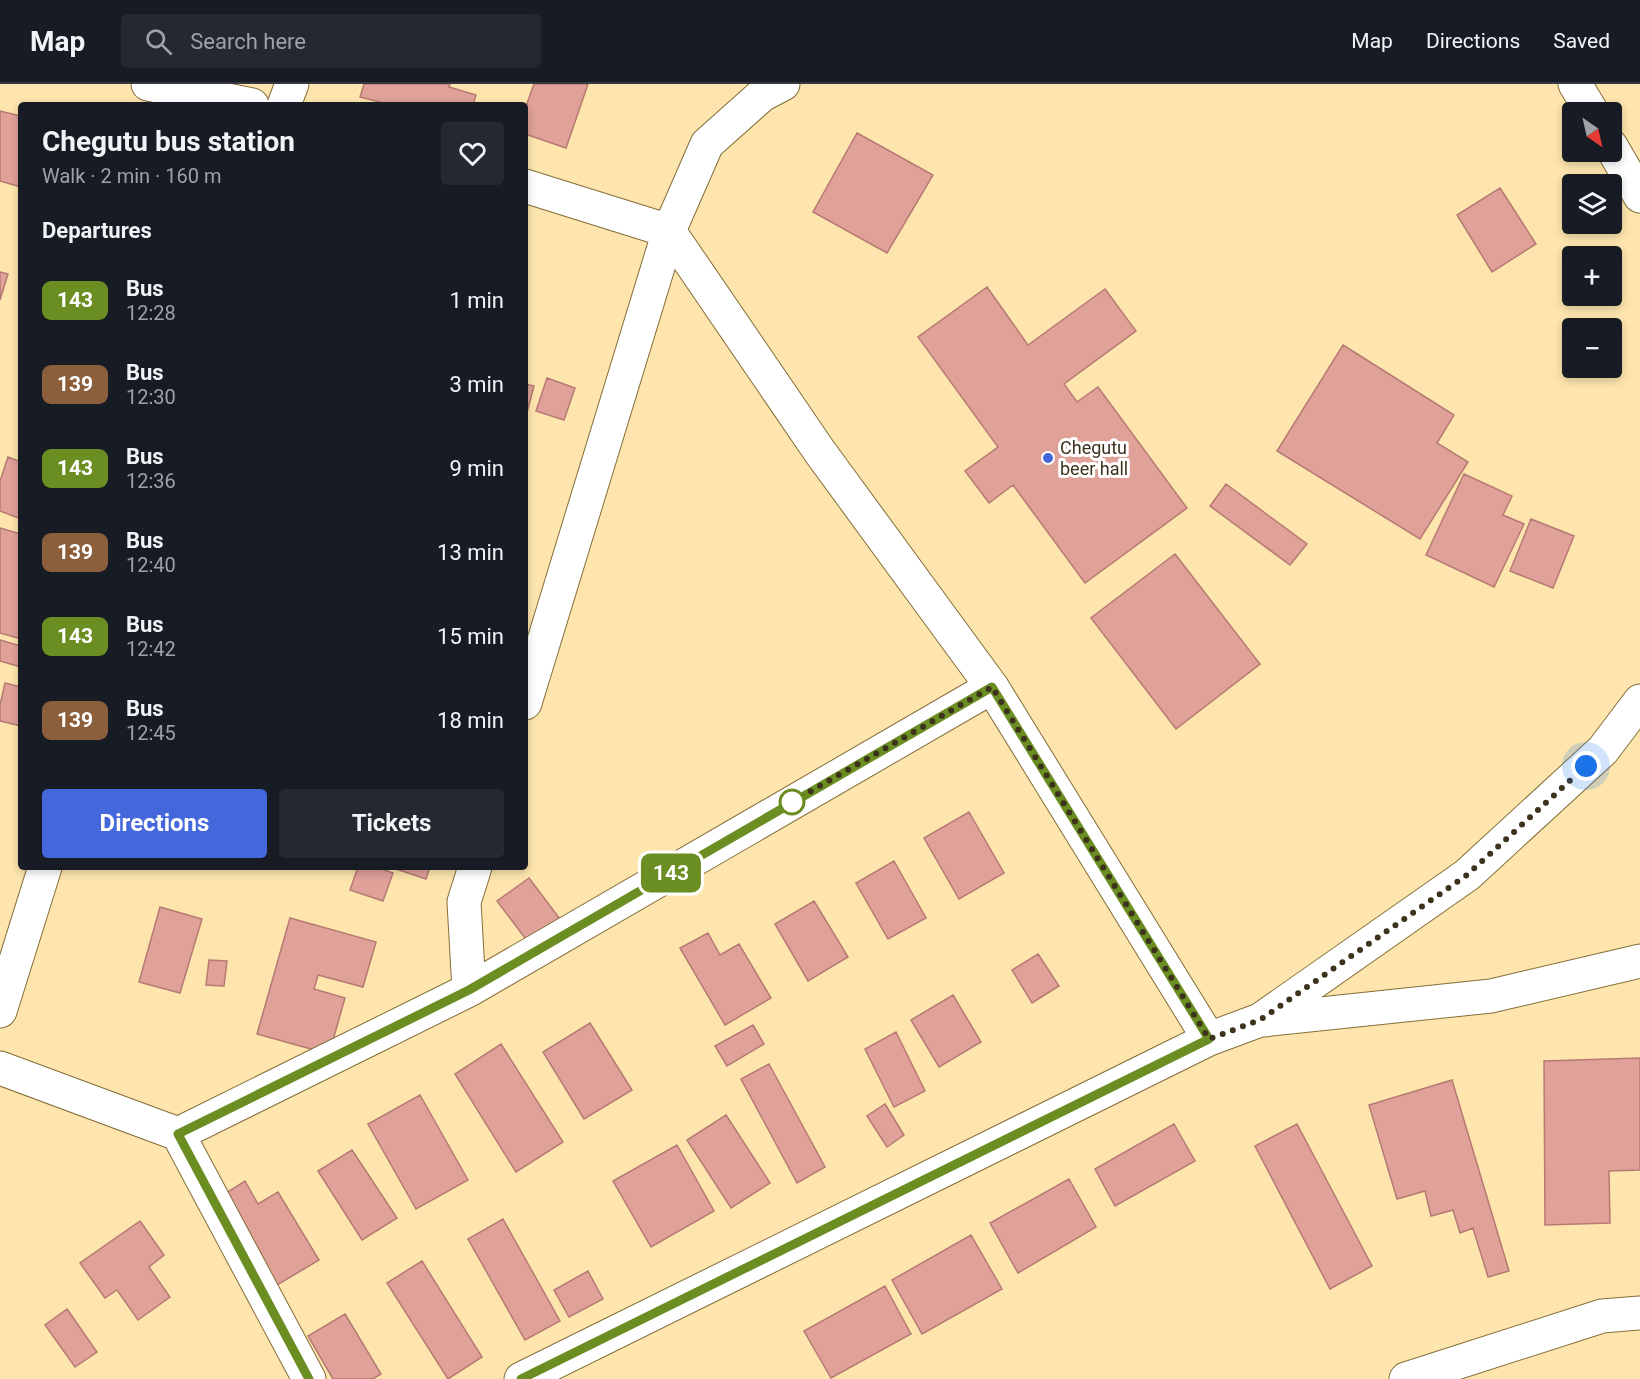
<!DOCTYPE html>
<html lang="en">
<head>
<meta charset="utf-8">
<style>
	body { margin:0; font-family:Roboto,sans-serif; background:#242831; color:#f1f3f6; height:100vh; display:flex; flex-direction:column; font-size:22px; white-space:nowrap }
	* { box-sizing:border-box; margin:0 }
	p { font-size:20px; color:#9ea1a6 }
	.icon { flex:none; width:33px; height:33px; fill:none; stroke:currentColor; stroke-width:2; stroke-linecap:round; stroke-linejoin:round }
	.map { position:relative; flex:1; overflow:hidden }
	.sheet { position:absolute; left:18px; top:18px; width:510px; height:768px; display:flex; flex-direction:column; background:#171b24; border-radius:6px; box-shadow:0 3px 9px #0003 }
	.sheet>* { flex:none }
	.badge { padding:0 12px; border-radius:9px; font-size:21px; line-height:39px }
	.needle { width:39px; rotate:146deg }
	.controls { position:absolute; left:1562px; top:18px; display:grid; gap:12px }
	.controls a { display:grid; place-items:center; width:60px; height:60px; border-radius:6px; background:#171b24; box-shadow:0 3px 9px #0003; font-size:30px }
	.you { position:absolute; width:30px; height:30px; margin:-15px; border:4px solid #fff; border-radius:50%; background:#1a73e8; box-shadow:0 0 0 9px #1a73e833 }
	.map>.badge { position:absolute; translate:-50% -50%; box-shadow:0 0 0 3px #fff }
	h2 { padding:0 24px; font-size:22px; line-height:54px }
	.round { display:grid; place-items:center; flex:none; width:63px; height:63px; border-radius:6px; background:#242831 }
	.headline { display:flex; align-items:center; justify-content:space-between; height:102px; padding:0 24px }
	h1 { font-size:28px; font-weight:700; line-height:45px }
	.action { display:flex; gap:12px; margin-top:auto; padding:12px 24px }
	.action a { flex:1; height:69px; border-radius:6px; background:#4468db; color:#fff; font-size:24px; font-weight:700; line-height:69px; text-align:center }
	.action a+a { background:#242831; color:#f1f3f6 }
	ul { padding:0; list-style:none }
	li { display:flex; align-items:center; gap:18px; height:84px; padding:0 24px }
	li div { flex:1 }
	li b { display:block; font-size:22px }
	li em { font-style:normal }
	li .badge { min-width:66px; font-weight:700; text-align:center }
	header { display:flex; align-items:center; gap:36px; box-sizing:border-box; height:84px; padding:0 30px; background:#171b24; border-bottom:2px solid #363941 }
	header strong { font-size:28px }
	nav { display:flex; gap:33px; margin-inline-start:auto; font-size:21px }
	.search { width:420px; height:54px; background:#242831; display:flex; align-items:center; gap:15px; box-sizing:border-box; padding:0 21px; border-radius:6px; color:#9ea1a6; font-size:22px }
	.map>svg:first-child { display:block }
	.building { fill:#e0a199; stroke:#b67a73; stroke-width:1.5 }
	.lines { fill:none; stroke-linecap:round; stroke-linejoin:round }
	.minor-casing { stroke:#846e39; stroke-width:35 }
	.minor { stroke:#fff; stroke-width:33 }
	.line-casing { stroke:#fff; stroke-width:14 }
	.line { stroke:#6b8e23; stroke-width:9 }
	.walk { stroke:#3d331d; stroke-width:6; stroke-dasharray:0 10.8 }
	.poi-dot { fill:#4468db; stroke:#fff; stroke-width:2 }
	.stop-dot { fill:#fff; stroke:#6b8e23; stroke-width:3 }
	.labels { text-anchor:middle; stroke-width:6; stroke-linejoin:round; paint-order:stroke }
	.poi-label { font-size:18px; fill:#3d331d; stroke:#fff; text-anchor:start }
</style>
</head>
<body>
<header>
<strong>Map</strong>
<div class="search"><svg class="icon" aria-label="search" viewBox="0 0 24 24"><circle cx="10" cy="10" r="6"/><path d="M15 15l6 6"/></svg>Search here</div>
<nav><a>Map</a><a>Directions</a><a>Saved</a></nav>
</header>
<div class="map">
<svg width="1640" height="1295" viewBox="0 0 1640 1295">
	<rect width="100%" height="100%" fill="#fde5ad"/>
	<!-- building -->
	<path class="building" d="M364,0H450L449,3L476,11L473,21H391L360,13Z
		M534,0H588L566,64L525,50V25Z
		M0,27L21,32V103L0,97Z
		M857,49L933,91L887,169L813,128Z
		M1500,104L1536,160L1492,188L1457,131Z
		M0,188L8,190L0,216Z
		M987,203L1028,261L1105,205L1136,247L1064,300L1077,318L1098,303L1187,424L1085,499L1013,401L989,419L965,387L998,363L918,253Z
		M1343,261L1454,331L1437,359L1468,378L1420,455L1277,367Z
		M547,294L575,304L564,336L536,327Z
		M525,300L534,302L525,336Z
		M8,373L21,378V435L0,427V397Z
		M1464,390L1512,412L1503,431L1524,440L1494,503L1426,471Z
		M1226,400L1307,460L1290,481L1210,422Z
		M1531,435L1574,452L1553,504L1510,487Z
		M0,444L21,450V555L0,549Z
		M1175,470L1260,580L1176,645L1091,534Z
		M0,556L21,562V583L0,577Z
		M5,599L21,603V642L0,637V621Z
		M969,728L1004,789L959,815L924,754Z
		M894,777L926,834L888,855L856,799Z
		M358,783H376L393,789L383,817L350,806Z
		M390,783H430L426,795Z
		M529,794L560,835L528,858L497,817Z
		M814,817L848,873L808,897L775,840Z
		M160,823L202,835L180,909L139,898Z
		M290,834L376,858L363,903L318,891L314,905L345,914L329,970L257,950Z
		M708,849L720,871L739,860L771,914L725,941L680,864Z
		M1038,870L1059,902L1032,919L1012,886Z
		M209,876L227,877L224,902L206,901Z
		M953,911L981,958L939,983L911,936Z
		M590,939L632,1006L584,1035L543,968Z
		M753,941L764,960L727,982L715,962Z
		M896,948L925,1007L894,1023L865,965Z
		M501,960L563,1058L516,1088L455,990Z
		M1640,974V1086L1609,1087L1610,1139L1545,1141L1544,977Z
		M769,980L825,1083L797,1099L741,995Z
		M1452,996L1509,1187L1488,1193L1473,1144L1460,1149L1453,1126L1431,1132L1425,1107L1397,1115L1369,1021Z
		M420,1011L468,1096L416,1125L368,1040Z
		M885,1020L904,1051L887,1063L867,1032Z
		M726,1031L770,1099L731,1124L687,1056Z
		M1174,1040L1195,1077L1115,1122L1095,1085Z
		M1297,1040L1372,1182L1330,1205L1255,1062Z
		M677,1061L714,1127L651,1163L613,1097Z
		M352,1066L397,1134L362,1156L318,1087Z
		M1069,1095L1096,1143L1018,1189L990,1139Z
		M245,1097L258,1120L278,1108L319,1176L272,1204L218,1114Z
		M503,1135L560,1237L525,1256L468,1155Z
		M140,1137L164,1171L149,1183L170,1213L138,1236L117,1206L105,1214L80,1179Z
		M971,1151L1002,1205L922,1250L892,1196Z
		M422,1177L482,1273L448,1295L387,1199Z
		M588,1187L603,1215L569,1233L554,1206Z
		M885,1202L911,1250L831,1294L804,1247Z
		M67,1225L97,1268L75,1283L45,1241Z
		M345,1230L381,1290L373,1295H333L308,1252Z"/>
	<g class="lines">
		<!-- minor casing -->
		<g class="minor-casing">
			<path id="minor" d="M148,0L252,21
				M1575,0L1592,28
				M284,21L292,0
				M1611,62L1640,112
				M525,102L669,147L820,368L992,603L1209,955
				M525,619L669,147L707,60L762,11L783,0
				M469,906L464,818L475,783
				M0,927L45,783
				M1263,936L1491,912L1640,877
				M0,984L178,1050L469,906L992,603
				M178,1050L309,1295
				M521,1295L1209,955L1260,936L1467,791L1603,666L1640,617
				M1406,1295L1602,1232L1640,1229"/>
		</g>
		<!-- minor -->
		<use href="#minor" class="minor"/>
	</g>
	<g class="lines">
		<!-- line casing -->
		<g class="line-casing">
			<path id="line" d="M309,1295L178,1050L469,906L992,603L1209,955L521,1295"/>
		</g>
		<!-- line -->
		<use href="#line" class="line"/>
		<!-- walk -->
		<path class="walk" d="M792,718L992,603L1209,955L1260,936L1467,791L1586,682"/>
	</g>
	<!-- markers -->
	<circle class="poi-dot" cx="1048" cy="374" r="6"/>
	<circle class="stop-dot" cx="792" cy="718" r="12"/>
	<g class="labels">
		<!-- poi labels -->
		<g class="poi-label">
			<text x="1060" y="370">Chegutu<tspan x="1060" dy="21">beer hall</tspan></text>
		</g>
	</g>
</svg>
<div class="controls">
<a><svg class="needle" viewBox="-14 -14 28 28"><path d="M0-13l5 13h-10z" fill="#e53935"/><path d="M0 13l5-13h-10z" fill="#9ea1a6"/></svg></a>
<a><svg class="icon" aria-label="layers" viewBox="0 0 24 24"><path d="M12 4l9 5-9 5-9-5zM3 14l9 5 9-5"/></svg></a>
<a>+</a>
<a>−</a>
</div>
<div class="you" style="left:1586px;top:682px"></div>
<b class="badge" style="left:671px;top:789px;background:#6b8e23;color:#fff">143</b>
<section class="sheet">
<div class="headline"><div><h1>Chegutu bus station</h1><p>Walk · 2 min · 160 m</p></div><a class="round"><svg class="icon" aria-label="heart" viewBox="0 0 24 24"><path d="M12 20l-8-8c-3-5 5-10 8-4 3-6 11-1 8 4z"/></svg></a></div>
<h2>Departures</h2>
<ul>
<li><span class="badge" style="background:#6b8e23;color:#fff">143</span><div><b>Bus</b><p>12:28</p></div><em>1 min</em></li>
<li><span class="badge" style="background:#8b5e3c;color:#fff">139</span><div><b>Bus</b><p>12:30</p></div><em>3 min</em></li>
<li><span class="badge" style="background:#6b8e23;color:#fff">143</span><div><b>Bus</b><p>12:36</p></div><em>9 min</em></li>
<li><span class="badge" style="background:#8b5e3c;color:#fff">139</span><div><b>Bus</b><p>12:40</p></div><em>13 min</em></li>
<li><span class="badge" style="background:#6b8e23;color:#fff">143</span><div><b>Bus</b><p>12:42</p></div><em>15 min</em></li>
<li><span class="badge" style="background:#8b5e3c;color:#fff">139</span><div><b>Bus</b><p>12:45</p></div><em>18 min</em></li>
</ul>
<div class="action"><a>Directions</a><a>Tickets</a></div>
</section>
</div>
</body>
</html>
